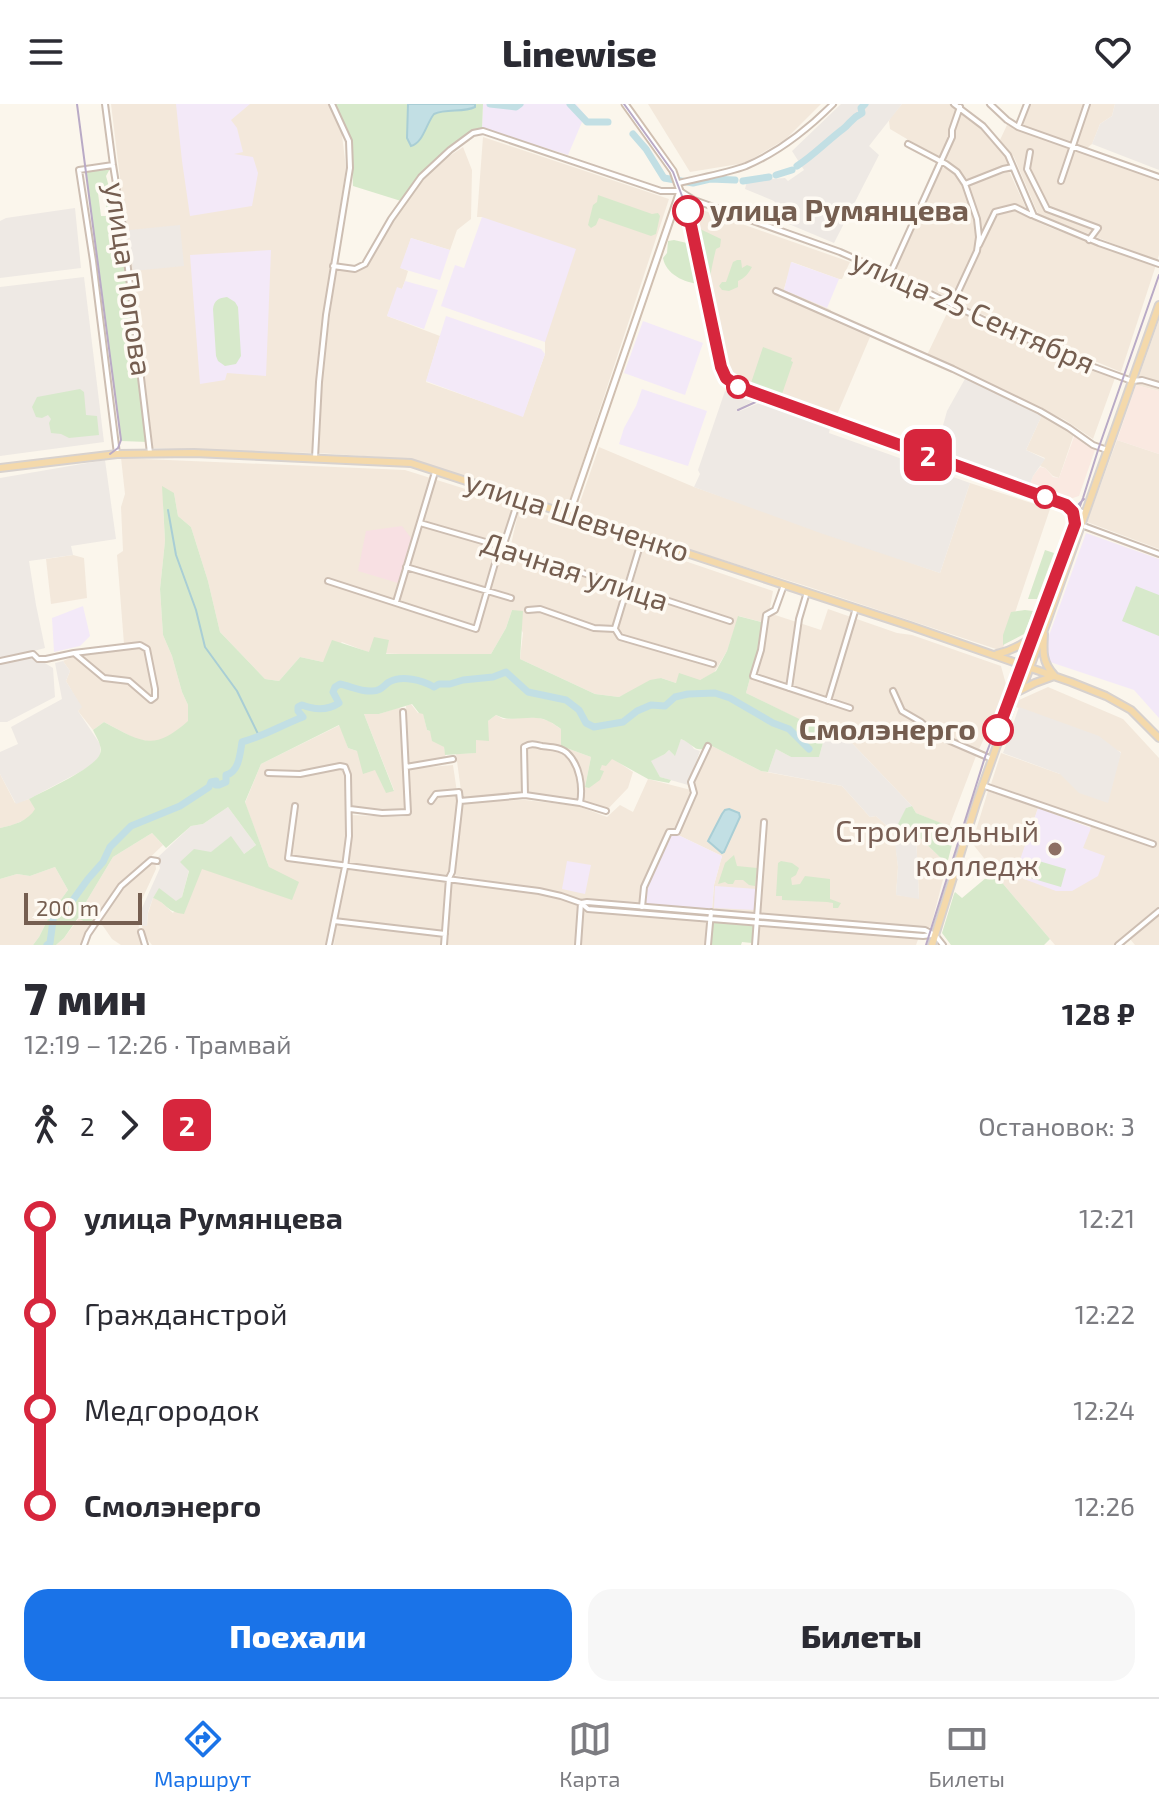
<!DOCTYPE html>
<html lang="ru">
<head>
<meta charset="utf-8">
<style>
	body { margin:0; font-family:"Exo 2",sans-serif; background:#f7f7f7; color:#2b2b33; height:100vh; display:flex; flex-direction:column; font-size:30px; white-space:nowrap }
	* { box-sizing:border-box; margin:0 }
	p { font-size:26px; color:#7c7c81 }
	.icon { flex:none; width:44px; height:44px; fill:none; stroke:currentColor; stroke-width:2; stroke-linecap:round; stroke-linejoin:round }
	.map { position:relative; height:841px; overflow:hidden }
	.sheet { display:flex; flex-direction:column; background:#fff; flex:1 }
	.sheet>* { flex:none }
	.badge { padding:0 16px; border-radius:12px; font-size:28px; line-height:52px }
	.scale { position:absolute; left:24px; bottom:20px; width:118px; box-sizing:border-box; padding-left:8px; border:4px solid #755e50; border-top:0; font-size:22px; line-height:28px; white-space:nowrap; color:#755e50; -webkit-text-stroke:6px #fefaf3; paint-order:stroke }
	.map>.badge { position:absolute; translate:-50% -50%; box-shadow:0 0 0 4px #fff }
	.legs { display:flex; align-items:center; gap:12px; height:88px; padding:0 24px; font-size:26px }
	.legs p { margin-inline-start:auto }
	.summary { display:flex; align-items:center; justify-content:space-between; height:136px; padding:0 24px }
	h1 { font-size:44px; font-weight:800; line-height:60px }
	.button { display:flex; gap:16px; margin-top:auto; padding:16px 24px }
	.button a { flex:1; height:92px; border-radius:24px; background:#1a73e8; color:#fff; font-size:32px; font-weight:800; line-height:92px; text-align:center }
	.button a+a { background:#f7f7f7; color:#2b2b33 }
	ul { padding:0 24px; list-style:none }
	li { display:flex; align-items:center; gap:28px; height:96px; font-size:30px }
	li i { display:grid; place-items:center; width:12px; height:100%; margin:0 10px; background:currentColor }
	li i::after { content:''; width:20px; height:20px; margin:-10px; border:6px solid; border-radius:50%; background:#fff }
	li p { margin-inline-start:auto }
	li:first-child i { background:linear-gradient(#0000 50%,currentColor 0) }
	li:last-child i { background:linear-gradient(currentColor 50%,#0000 0) }
	header { display:flex; justify-content:space-between; align-items:center; height:104px; padding:0 24px; background:#fff; font-size:36px; font-weight:800 }
	.menu { display:flex; justify-content:space-around; align-items:center; height:112px; border-top:2px solid #e1e1e2; background:#fff; font-size:22px; color:#7c7c81 }
	.menu a { display:grid; justify-items:center; gap:4px }
	.menu .current { color:#1a73e8 }
	.map>svg:first-child { display:block }
	.residential { fill:#f3e8db }
	.commercial { fill:#fae9e1 }
	.industrial { fill:#eee9e4 }
	.education { fill:#f3e9f8 }
	.medical { fill:#f8e0e3 }
	.green { fill:#d7e9cb }
	.water { fill:#c2dfe4; stroke:#a9ced5; stroke-width:2 }
	.lines { fill:none; stroke-linecap:round; stroke-linejoin:round }
	.stream { stroke:#a9ced5; stroke-width:2 }
	.river { stroke:#c2dfe4; stroke-width:7 }
	.minor-casing { stroke:#cdbeb2; stroke-width:8 }
	.tertiary-casing { stroke:#cdbeb2; stroke-width:8 }
	.secondary-casing { stroke:#d0bfb0; stroke-width:9 }
	.primary-casing { stroke:#d8d2ce; stroke-width:10 }
	.minor { stroke:#fff; stroke-width:4 }
	.tertiary { stroke:#fff; stroke-width:4 }
	.secondary { stroke:#fff; stroke-width:5 }
	.primary { stroke:#f4d9ab; stroke-width:6 }
	.tram { stroke:#b9aac6; stroke-width:2 }
	.line-1-casing { stroke:#fff; stroke-width:18 }
	.line-1 { stroke:#d7263d; stroke-width:12 }
	.stop-1-dot { fill:#fff; stroke:#d7263d; stroke-width:4 }
	.education-dot { fill:#8d6e63; stroke:#fefaf3; stroke-width:3 }
	.labels { text-anchor:middle; stroke-width:7; stroke-linejoin:round; paint-order:stroke }
	.stop-label { font-size:30px; font-weight:bold; fill:#755e50; stroke:#fefaf3; text-anchor:start }
	.street-label { font-size:30px; fill:#755e50; stroke:#fefaf3 }
	.education-label { font-size:30px; fill:#785e54; stroke:#fefaf3; text-anchor:end }
</style>
</head>
<body>
<header><svg class="icon" aria-label="menu" viewBox="0 0 24 24"><path d="M4 6h16M4 12h16M4 18h16"/></svg>Linewise<svg class="icon" aria-label="heart" viewBox="0 0 24 24"><path d="M12 20l-8-8c-3-5 5-10 8-4 3-6 11-1 8 4z"/></svg></header>
<div class="map">
<svg width="1159" height="841" viewBox="0 0 1159 841">
	<rect width="100%" height="100%" fill="#fbf6ec"/>
	<!-- residential -->
	<path class="residential" d="M111,0H328L341,23L346,64L323,210L312,349L153,344Z
		M648,0H821L786,35L745,59L690,68Z
		M902,0H951L964,8L994,35L1006,51L1010,60L965,78L956,64L890,25L889,17L891,13Z
		M1030,0H1115L1112,12L1100,20L1092,40L1087,44L1022,24Z
		M1007,21L1159,76V151L1157,157L1038,110L1014,53L1000,36Z
		M483,33L669,95L567,405L410,355L318,349L323,266L336,166L359,167L370,158L391,121L417,83L442,57L463,43L472,66L471,115L457,126L450,146L411,134L401,164L408,167L405,177L402,185L398,184L387,212L440,232L426,278L523,312L545,250V238L482,113H477Z
		M940,64H946L955,71L962,81L975,118L976,133L974,147L952,195L893,169Z
		M1009,67L1031,115L1051,124L1156,161L1121,268L955,199L980,145L982,129L968,82Z
		M691,102L850,158L842,175H839L792,158L784,185L827,204L831,206L829,215L870,233L836,313L734,274L724,258Z
		M950,203L1055,252L1115,274L1093,335L1065,316L927,251Z
		M1159,216V287L1136,281Z
		M1042,311L1074,330L1059,374L1053,372L1045,364L1040,362L1045,354L1026,346Z
		M1117,336L1159,350V445L1087,418Z
		M599,343L694,383L940,469L970,379L1050,405L1002,547L806,482L576,410Z
		M121,354L405,366L513,400L499,447L630,488L644,443L773,487L769,509L821,526L828,505L897,529L912,531L1001,562L1007,584L976,652L949,723L916,709L912,702L848,635L831,631L746,589L765,519L739,512L727,547L714,569L700,576L676,579L661,574L619,593L595,590L520,555L523,529L512,506L506,524L491,550H401L370,549L342,538L323,558L300,553L279,577L265,575L220,528L208,477L191,423L178,412L174,389L163,403L165,437L160,485L163,531L172,552L182,588L188,601L189,617L171,632L156,638L138,636L104,618L93,626L78,607L81,603L66,577L70,567L63,557L83,549L124,540L117,451L123,447L121,403L125,390Z
		M522,403L637,441L623,483L510,445L519,405Z
		M73,451L84,454L87,494L51,500L46,455Z
		M1048,583L1123,615L1159,654V802L1113,841H1055L993,768L991,763L972,739L988,687L1038,704L1016,769L1104,753L1082,744L1093,717L991,680L1001,649L1060,670L1114,672L1121,648L1016,603L1019,596Z
		M411,600L418,609H423L427,626L430,627L444,643L446,656L408,661L406,602Z
		M400,603L406,706L397,708L352,704L349,668L345,669L348,698L347,736L327,841H152L144,831L142,822H147L148,809L153,794L159,796L173,809L202,764L269,763L245,699L261,660L340,621L348,644L357,647L376,666L386,688L394,686L364,610H379Z
		M496,611L503,615L536,613L549,617L561,625V642L591,653L585,683L602,661L612,654L633,668L628,684L605,708L579,697L527,691L526,641L522,642L523,689L462,694L456,650L475,649L476,636L488,617Z
		M712,642L761,667L842,682L870,713L876,712L886,721L894,725L898,763L896,791L919,794L916,730L947,760L931,822L928,824L712,806L714,781L722,752L676,730L694,691L693,681L698,669Z
		M453,661L458,695L450,768L448,771L347,761L351,711L401,713L412,711L408,665Z
		M0,670L15,699L29,695L36,705L31,713L13,721L0,724Z
		M648,675L691,686L692,689L675,725L669,726L641,782L640,797L638,800L582,796L560,789L453,771L463,697L525,696L578,702L607,713L620,701L633,708Z
		M152,729L163,741L119,783L95,817L80,808L113,753Z
		M155,757L156,765L138,804L139,827L144,841H121L112,835L103,822L98,819L124,783L143,764Z
		M55,763L68,786L51,809L39,833L33,841H0V775L17,770L30,772Z
		M348,766L447,777L441,841H334L335,828Z
		M451,776L560,793L579,800L576,841H446Z
		M582,806L708,817L706,841H579Z
		M1159,809V841H1135L1130,835Z
		M79,814L92,822L81,841H56L64,834Z
		M757,820L919,833L916,841H755Z"/>
	<!-- commercial -->
	<path class="commercial" d="M1136,281L1159,287V350L1117,336Z
		M1075,330L1096,343L1079,392L1067,396L1029,383L1033,372L1040,363L1045,364L1053,373L1059,374Z"/>
	<!-- industrial -->
	<path class="industrial" d="M841,0H902L869,42L879,51L834,139L772,113L777,101L774,97L745,85L747,77L785,74L788,77L804,66L792,47Z
		M1115,0H1159V66L1092,40L1100,20L1112,12Z
		M75,104L81,164L0,174V117L6,114Z
		M180,121L184,162L133,167L129,126Z
		M84,173L104,338L0,352V183Z
		M966,273L1042,311L1026,346L1045,355L1033,372L1029,383L942,351L945,339L942,325L947,307Z
		M725,287L753,297L738,305L740,307L759,299L830,324L829,329L970,379L940,469L823,430L694,383L700,370L698,366Z
		M105,356L116,435L71,442L73,451L29,457L36,501L45,544L0,556V374Z
		M35,553L53,564L55,593L7,618H0V560Z
		M63,557L70,567L66,577L82,603L78,607L100,640V651L91,662L29,695L16,700L0,670V648L18,640L11,623L62,595L55,559Z
		M1019,603L1099,632L1121,649L1108,699L1079,689L1060,670L1003,649Z
		M826,628L831,631L848,635L912,702L906,704L916,730L919,795L896,791L898,763L893,724L886,721L876,712L870,713L842,682L768,668L776,645L791,653H819Z
		M681,635L690,639L694,645L700,647L688,681L660,673L650,657L665,650L669,646L674,651Z
		M228,703L256,741L244,750L189,766L182,793L176,798L159,785L153,794L148,808L147,822H142V804L160,764L157,754L191,722L203,720Z"/>
	<!-- education -->
	<path class="education" d="M176,0H250L231,16L237,24L243,48L234,50L253,53L258,69L252,102L190,112L182,57Z
		M483,0H576L585,11L568,51L482,24Z
		M482,113L576,145L545,238L441,202L455,161L464,164Z
		M411,134L450,146L440,176L400,164Z
		M271,146L266,272L227,269L225,276L200,280L190,151Z
		M791,158L839,175L827,204L784,186Z
		M405,177L438,186L424,225L387,212L397,183L402,185Z
		M446,212L541,245L545,250L523,313L426,277Z
		M643,217L703,239L685,291L624,269Z
		M642,285L707,307L688,362L619,340L624,324L636,302Z
		M1086,429L1159,455V614L1134,586L1047,557L1046,540Z
		M83,502L90,532L80,542L54,548L52,514Z
		M1038,704L1091,724L1083,744L1105,752L1098,772L1072,787H1056L1024,775L1015,770Z
		M670,730H676L722,752L714,781L712,806L646,801V784Z
		M567,757L591,761L585,790L562,785Z
		M715,782L757,785L756,806L714,804Z"/>
	<!-- medical -->
	<path class="medical" d="M402,422L411,434L398,479L358,467L366,427Z"/>
	<!-- green -->
	<path class="green" d="M335,0H483L482,24C446,39 424,66 401,97L353,82C352,49 352,30 335,0Z
		M112,61L106,72L109,83L98,89L101,112H107L106,101L119,100L148,338L121,337L86,66Z
		M598,91L652,110L658,109L660,112L656,130L651,132L599,114L596,121L591,124L588,121L593,101L597,98Z
		M698,124L721,135L720,143L716,145C714,153 710,170 710,178C694,184 666,173 663,154L667,149L668,137L674,136L687,139L695,126Z
		M737,156H741L742,164L747,161L752,163C748,170 745,174 738,177V183L729,187L722,186L719,182L722,178H726L733,158Z
		M227,193L235,198L238,203L241,252L236,260L225,262L218,257L216,252L213,205C214,196 219,194 227,193Z
		M763,243L792,254L791,257L793,258L781,293L750,282Z
		M80,285L84,288L86,311L97,312L99,331L69,334L61,330L51,329L49,319L51,315L48,311L42,314L36,313L32,303L37,293Z
		M162,382L174,389L178,412L191,423L208,477L220,528L265,575L279,577L300,553L323,558L332,536L369,548L374,533L389,536L386,550H491L506,524L512,506L523,507L520,555L595,590L619,593L650,576L661,574L676,579L679,569L700,576L716,567L727,547L738,512L765,519L746,589L826,628L819,653H791L776,645L768,668L761,667L712,642C693,650 697,642 681,635L675,652L669,646L665,650L651,657L660,673L671,676L669,679L648,675L612,655L606,662L602,661L600,666L604,667L600,676L589,684L585,683L591,653L561,642V625C554,620 546,614 536,614C522,613 509,618 496,611L488,617L489,637L476,636V649L445,651L444,643L432,637L430,627L427,626L423,610L419,609L412,600L379,610H364L394,687L386,689L375,666L363,670L357,647L348,644L339,621L261,660L245,698L269,763L299,778L292,796L202,765L184,810C166,808 167,799 153,794L159,784L176,797L182,793L189,767L180,758L194,745L211,748L231,732L244,750L256,741L228,703L203,720L191,722L166,744L152,729L113,753L80,808L95,817L92,822L78,814L64,834L56,841H33L39,833L51,809L68,786L55,763L30,772L17,770L0,775V724C14,721 28,717 35,705L29,695C44,687 95,664 100,650C103,642 96,633 93,626L104,618C142,638 153,648 188,617V601L182,588L172,552L163,531L160,485L165,437Z
		M1045,446L1054,449L1037,495H1028Z
		M1136,482L1159,491V532L1122,517Z
		M1025,506L1033,507L1024,530L1003,541V531L1011,508Z
		M912,702L916,709L956,725L947,760L916,730L896,724L906,704Z
		M734,751L737,762L757,764L755,782L749,781L743,776H735L733,780H728L725,778L718,780L725,759Z
		M1032,755L1066,765L1061,783L1027,773Z
		M781,757L792,759L799,764L796,771L791,774L792,781L800,780L805,772L830,775V795L841,799L838,804H833V799L827,798L782,796V792H776L778,759Z
		M993,768L1050,835L1044,841H951L942,829L954,790L955,788L962,794Z
		M711,818L754,822L752,839L742,838L741,841H710Z"/>
	<!-- water -->
	<path class="water" d="M408,0H475V3C463,9 447,4 434,10C426,20 423,39 411,42L407,34Z
		M729,705L739,709L740,713L724,748L722,749L708,737L722,710L725,706Z"/>
	<g class="lines">
		<!-- stream -->
		<path class="stream" d="M168,406L176,451L196,506L205,543L237,587L260,634"/>
		<!-- river -->
		<path class="river" d="M490,0L516,3L520,0
			M570,0L587,18H608
			M633,30L646,45L664,74L693,79L710,75L735,76
			M797,62C814,51 827,37 843,25C851,19 850,15 862,9L861,4L865,0
			M776,71L792,66
			M743,77L769,73
			M47,841L50,839L54,809L70,800L88,775L103,758L110,743L131,722L180,702L209,683L211,678L216,677V681H219L226,678V671C239,668 240,650 242,638C264,632 282,621 303,613L298,607V603L302,601C315,606 327,607 339,599L333,588L335,583L340,580C350,582 362,588 372,587C381,587 383,582 389,578C402,571 422,576 434,583L439,580H450L463,576L493,573L506,568L528,588L566,596L579,606L586,619L594,623L623,618L637,607L651,601L665,602L675,593L688,590L715,589L730,594L773,619L789,625L809,645"/>
		<!-- minor casing -->
		<g class="minor-casing">
			<path id="minor" d="M105,0L113,61L123,123L150,349
				M954,0L983,22L1008,51L1034,112L1099,139L1159,160
				M990,0L1007,16L1018,23L1159,73
				M1018,23L1027,0
				M908,40L946,60L957,68L965,80L977,115L979,133L977,147L952,201
				M1030,48L1027,65L1047,105L1098,124L1089,136
				M113,61L79,66L93,157L117,350
				M1061,77L1087,0
				M679,79C699,74 727,69 746,62C779,48 808,25 833,0
				M965,80L1003,65L1013,63
				M979,141L995,108L1015,103L1031,111
				M333,162L355,165L365,160L391,115L421,73L450,46L473,29L483,27L661,87H680L694,96L840,148L890,170L998,223L1091,262L1132,277L1142,276L1159,281
				M890,170L952,33V26L960,3
				M776,187L953,265L1040,307L1069,324L1093,341L1107,346
				M718,262L723,272L735,284L1085,409
				M315,354L319,278L326,211L350,64L349,37L332,0
				M420,419L503,443L730,517
				M406,463L511,494
				M328,477L476,525L498,449L503,443L519,394
				M784,481L775,506L766,511L761,546L753,572L850,604
				M396,498L435,368
				M528,506L540,505L594,524L615,525L620,533L713,560
				M615,524L642,435
				M0,557L33,550L38,555H46L74,549L104,574L129,577L151,596L155,593V585L147,545L140,541L74,549
				M789,584L799,515L807,488
				M893,587L902,607L921,618L934,630L992,655
				M828,597L856,504
				M406,663L453,655
				M268,669L300,670L340,662L345,663L348,671L349,732L345,763L329,841
				M982,681L1153,740
				M525,691L524,643C531,639 534,640 542,642C550,643 561,643 567,649C580,661 583,683 580,699
				M431,697L436,690L459,688L460,697L452,768L449,774L444,841
				M460,697L525,691L580,699L606,707
				M295,702L288,754L539,787L561,792L581,799L578,841
				M350,705L382,709L408,708L403,608
				M642,803L644,783L669,728H677L694,689L691,678L708,642
				M334,817L445,830
				M141,828L145,841
				M84,841L88,830L121,782L151,756L157,757
				M755,841L764,718"/>
		</g>
		<!-- tertiary casing -->
		<g class="tertiary-casing">
			<path id="tertiary" d="M1081,421L1159,450
				M581,799L587,798L925,826L935,831L943,841
				M581,799L588,805L923,832L932,831
				M708,841L711,808
				M1118,841L1159,807"/>
		</g>
		<!-- secondary casing -->
		<g class="secondary-casing">
			<path id="secondary" d="M569,411L680,87L673,67L625,0"/>
		</g>
		<!-- primary casing -->
		<g class="primary-casing">
			<path id="primary" d="M0,364L117,350L194,349L411,359L910,522L1071,578L1106,592L1131,606L1159,634
				M1044,530C1043,547 1042,558 1054,571
				M997,550C1015,546 1029,537 1042,525
				M1017,588L1035,579L1054,572
				M932,841L976,700L1006,616L1016,589L1026,574L1045,523L1159,201"/>
		</g>
		<!-- minor -->
		<use href="#minor" class="minor"/>
		<!-- tertiary -->
		<use href="#tertiary" class="tertiary"/>
		<!-- secondary -->
		<use href="#secondary" class="secondary"/>
		<!-- primary -->
		<use href="#primary" class="primary"/>
		<!-- tram -->
		<path class="tram" d="M77,0L121,336L118,344L110,350
			M624,0L673,68L685,100L720,266L725,277L737,285L1066,404L1077,402L1084,395
			M738,306L760,296L769,294
			M926,841L985,653L1083,394L1099,343L1159,171"/>
	</g>
	<g class="lines">
		<!-- line-1 casing -->
		<g class="line-1-casing">
			<path id="line-1" d="M688,107L721,263L726,274L739,283L1066,401L1073,408L1075,420L998,626"/>
		</g>
		<!-- line-1 -->
		<use href="#line-1" class="line-1"/>
	</g>
	<!-- markers -->
	<g class="stop-1-dot">
		<circle cx="688" cy="107" r="14"/>
		<circle cx="738" cy="283" r="10"/>
		<circle cx="1045" cy="393" r="10"/>
		<circle cx="998" cy="626" r="14"/>
	</g>
	<circle class="education-dot" cx="1055" cy="745" r="8"/>
	<g class="labels">
		<!-- stop labels -->
		<g class="stop-label">
			<text x="710" y="117">улица Румянцева</text>
			<text x="976" y="636" text-anchor="end">Смолэнерго</text>
		</g>
		<!-- street labels -->
		<g class="street-label">
			<text transform="translate(128 175) rotate(82)" y="10">улица Попова</text>
			<text transform="translate(973 208) rotate(24)" y="10">улица 25 Сентября</text>
			<text transform="translate(577 413) rotate(18)" y="10">улица Шевченко</text>
			<text transform="translate(575 468) rotate(18)" y="10">Дачная улица</text>
		</g>
		<!-- education labels -->
		<g class="education-label">
			<text x="1039" y="738">Строительный<tspan x="1039" dy="34">колледж</tspan></text>
		</g>
	</g>
</svg>
<div class="scale">200 m</div>
<b class="badge" style="left:928px;top:351px;background:#d7263d;color:#fff">2</b>
</div>
<section class="sheet">
<div class="summary"><div><h1>7 мин</h1><p>12:19 – 12:26 · Трамвай</p></div><b>128 ₽</b></div>
<div class="legs"><svg class="icon" aria-label="walk" viewBox="0 0 24 24"><circle cx="13" cy="4" r="2"/><path d="M13 8l-2 6 4 7M11 14l-3 7M7 12l3-4h3l4 4"/></svg>2<svg class="icon" aria-label="forward" viewBox="0 0 24 24"><path d="M9 5l7 7-7 7"/></svg><b class="badge" style="background:#d7263d;color:#fff">2</b><p>Остановок: 3</p></div>
<ul>
<li><i style="color:#d7263d"></i><b>улица Румянцева</b><p>12:21</p></li>
<li><i style="color:#d7263d"></i><span>Гражданстрой</span><p>12:22</p></li>
<li><i style="color:#d7263d"></i><span>Медгородок</span><p>12:24</p></li>
<li><i style="color:#d7263d"></i><b>Смолэнерго</b><p>12:26</p></li>
</ul>
<div class="button"><a>Поехали</a><a>Билеты</a></div>
</section>
<nav class="menu">
<a class="current"><svg class="icon" aria-label="directions" viewBox="0 0 24 24"><path d="M12 3l9 9-9 9-9-9zM9 14v-3h6M13 9l2 2-2 2"/></svg>Маршрут</a>
<a><svg class="icon" aria-label="map" viewBox="0 0 24 24"><path d="M3 6l6-2 6 2 6-2v14l-6 2-6-2-6 2zM9 4v14M15 6v14"/></svg>Карта</a>
<a><svg class="icon" aria-label="tickets" viewBox="0 0 24 24"><path d="M3 7h18v10H3zM15 7v10"/></svg>Билеты</a>
</nav>
</body>
</html>
